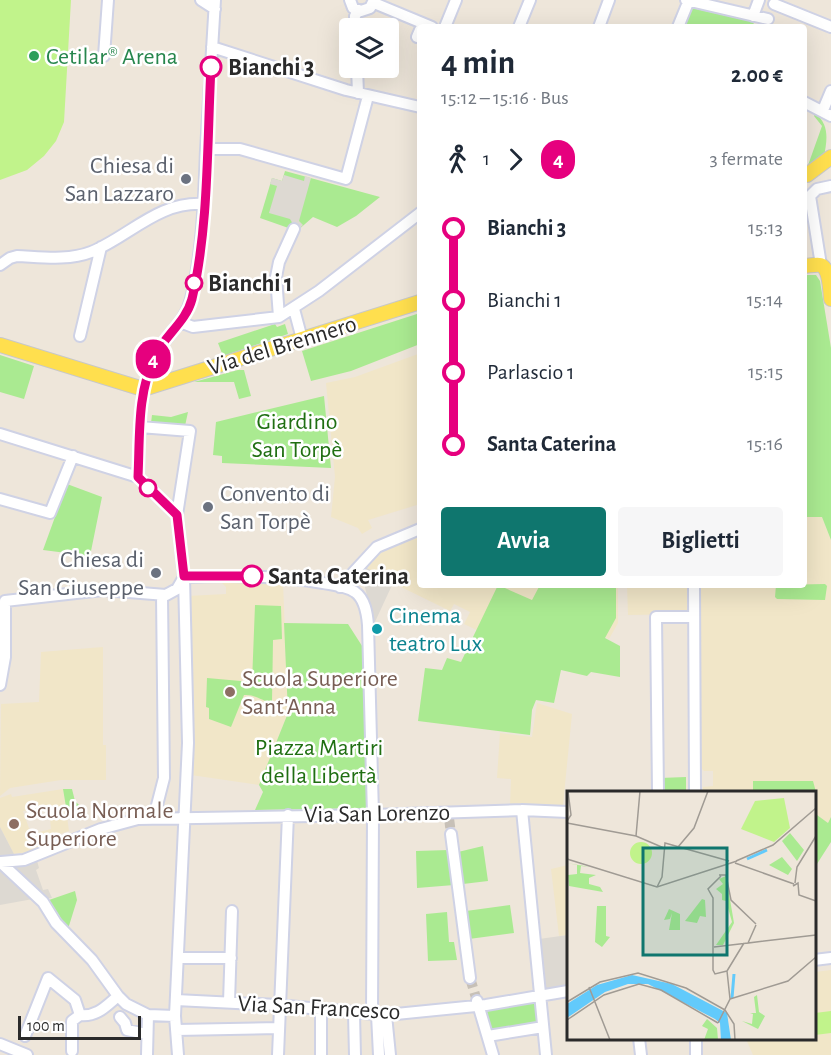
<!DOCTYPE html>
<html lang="it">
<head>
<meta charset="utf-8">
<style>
	body { margin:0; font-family:"Alegreya Sans",sans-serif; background:#f6f6f7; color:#1f2937; height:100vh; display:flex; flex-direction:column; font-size:22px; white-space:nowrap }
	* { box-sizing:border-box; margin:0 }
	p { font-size:20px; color:#747a83 }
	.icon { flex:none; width:33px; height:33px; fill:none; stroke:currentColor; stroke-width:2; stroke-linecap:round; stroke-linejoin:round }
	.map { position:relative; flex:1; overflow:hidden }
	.sheet { position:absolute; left:417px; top:24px; width:390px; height:564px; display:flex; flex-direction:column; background:#fff; border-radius:6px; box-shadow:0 6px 24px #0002 }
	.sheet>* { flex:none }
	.badge { padding:0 12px; border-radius:20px; font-size:21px; line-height:39px }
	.buttons { position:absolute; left:339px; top:18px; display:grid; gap:12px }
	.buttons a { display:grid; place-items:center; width:60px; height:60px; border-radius:6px; background:#fff; box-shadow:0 6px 24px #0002; font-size:30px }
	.scale { position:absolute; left:18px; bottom:15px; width:123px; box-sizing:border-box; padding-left:6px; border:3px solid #2a2a2a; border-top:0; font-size:16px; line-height:21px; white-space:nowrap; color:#2a2a2a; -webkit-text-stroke:4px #fff; paint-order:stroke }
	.map>.badge { position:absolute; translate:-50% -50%; box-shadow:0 0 0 3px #fff }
	.legs { display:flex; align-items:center; gap:9px; height:66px; padding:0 24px; font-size:20px }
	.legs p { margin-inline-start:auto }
	.summary { display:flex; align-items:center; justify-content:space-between; height:102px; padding:0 24px }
	h1 { font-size:33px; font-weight:700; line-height:45px }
	.cta { display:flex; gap:12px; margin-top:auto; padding:12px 24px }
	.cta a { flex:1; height:69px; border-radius:6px; background:#0f766e; color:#fff; font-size:24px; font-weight:700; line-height:69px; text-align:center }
	.cta a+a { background:#f6f6f7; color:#1f2937 }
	ul { padding:0 24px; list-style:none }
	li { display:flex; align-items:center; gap:21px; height:72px; font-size:22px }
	li i { display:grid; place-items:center; width:9px; height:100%; margin:0 8px; background:currentColor }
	li i::after { content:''; width:15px; height:15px; margin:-8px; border:4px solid; border-radius:50%; background:#fff }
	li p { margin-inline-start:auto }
	li:first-child i { background:linear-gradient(#0000 50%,currentColor 0) }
	li:last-child i { background:linear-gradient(currentColor 50%,#0000 0) }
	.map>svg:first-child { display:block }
	.education { fill:#f1e6c8; fill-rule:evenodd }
	.green { fill:#aaea91 }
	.pitch { fill:#c1f38b }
	.plaza { fill:#ddd9d2 }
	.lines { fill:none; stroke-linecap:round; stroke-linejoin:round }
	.minor-tunnel { stroke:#c7c0b7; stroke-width:10; stroke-dasharray:10 5; stroke-linecap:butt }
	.minor-casing { stroke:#cfd2e5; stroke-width:14 }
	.major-casing { stroke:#c8c8c8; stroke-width:16 }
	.minor { stroke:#fff; stroke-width:10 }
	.major { stroke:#ffdf4e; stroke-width:14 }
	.line-1-casing { stroke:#fff; stroke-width:14 }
	.line-1 { stroke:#e6007e; stroke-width:9 }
	.leisure-dot { fill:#2e9e5b; stroke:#fff; stroke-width:2 }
	.stop-1-dot { fill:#fff; stroke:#e6007e; stroke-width:3 }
	.worship-dot { fill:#6b7280; stroke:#fff; stroke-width:2 }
	.culture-dot { fill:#0f9aa8; stroke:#fff; stroke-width:2 }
	.education-dot { fill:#8d6e63; stroke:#fff; stroke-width:2 }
	.labels { text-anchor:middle; stroke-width:5; stroke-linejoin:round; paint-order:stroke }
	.leisure-label { font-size:24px; fill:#27864d; stroke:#fff; text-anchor:start }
	.stop-label { font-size:24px; font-weight:bold; fill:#2a2a2a; stroke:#fff; text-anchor:start }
	.worship-label { font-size:24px; fill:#5b616d; stroke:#fff; text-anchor:end }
	.street-label { font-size:24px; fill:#2a2a2a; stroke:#fff }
	.park-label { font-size:24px; fill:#206f12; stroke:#fff }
	.culture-label { font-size:24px; fill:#0d838f; stroke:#fff; text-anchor:start }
	.education-label { font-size:24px; fill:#785e54; stroke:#fff; text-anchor:start }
	.inset-river { fill:none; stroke:#62cafb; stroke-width:3 }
	.inset-road { fill:none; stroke:#a09b94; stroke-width:1.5 }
	.view { fill:#0f766e; fill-opacity:0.15; stroke:#0f766e; stroke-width:3 }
	.inset-edge { fill:none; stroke:#2a2a2a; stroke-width:3 }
</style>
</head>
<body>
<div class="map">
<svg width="831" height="1055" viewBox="0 0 831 1055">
	<rect width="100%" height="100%" fill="#eee6da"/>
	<!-- education -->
	<path class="education" d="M418,354L420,360V504L368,520L372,528L362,534L358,528L331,517L335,477L326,383L355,377Z
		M808,443L822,517L831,540V817L828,823L817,815L815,818L814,792H703V787L713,786V771H704L700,767L701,585H804V444Z
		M420,534V585H618V623L609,639L545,609L523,652L464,624L470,612L454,604L450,611L393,583L365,567L379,549Z
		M221,582H283L288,713L259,785L191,775L188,596L226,594V587Z
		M627,585H687V614L628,615Z
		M103,647V745H106V780H61L10,788L0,796L1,704L39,702L41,652Z
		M537,703L572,714L563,805H510L511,779L497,778L500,733L532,737Z
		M63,789L69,831L45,839L46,849L14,854L0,827V798L11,794L12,797ZM49,808L51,829L31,834L23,811Z
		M566,848H568V935L559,936L551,869L568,865Z
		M831,970V1055H753L746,1039L814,1038L815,972Z"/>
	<!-- green -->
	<path class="green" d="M692,8L753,22L755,27H684Z
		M815,113C830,125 827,140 824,157L807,168L822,126L814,116Z
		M285,171L380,197L356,216L337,227L313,217L297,231L260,218L272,178L282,181Z
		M804,275H816L820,281L831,348V540L822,517H804Z
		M420,313V344L351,371L311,381L302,351Z
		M275,324L277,327L285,324L288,334L223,356L218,343Z
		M0,355L34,366L24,399L0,392Z
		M238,370H244L251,396L239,399L234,382H194Z
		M324,396L331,468L222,463V456L213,455L216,422Z
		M188,412L185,426L151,423L152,415L171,417Z
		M67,484L102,497L90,556L43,550Z
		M825,584L827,586L825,600L777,599L775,597L776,585Z
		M498,585L532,600L540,585L550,587L551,585H616V618L605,638L620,646V677L591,672L587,676L561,670L554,703L536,700L532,710L530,735L418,721L425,668L442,670L447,658L461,662Z
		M255,605L281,606L282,639L273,640L272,702C260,701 256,694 244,695L231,727L209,719V708L206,707L207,678L252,682Z
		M284,623L348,624L364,649L368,808L255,810L263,792L259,785L288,713Z
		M686,777V792H661L660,778Z
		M753,781H813L816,792L815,795L814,792H753Z
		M63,789H72L75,801L85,811L67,813Z
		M817,815L828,823L831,817V842L815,867L814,818Z
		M483,846L488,881L463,884L458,852Z
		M449,850L454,885L417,888L416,851Z
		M75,891L77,900L68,929L49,900Z
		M510,905L514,933L469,939L466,911Z
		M447,912L449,942H454L457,960L428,961L426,914Z
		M540,996L543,1027L488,1036L481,1011Z"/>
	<!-- pitch -->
	<path class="pitch" d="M0,0H71L64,122L56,141L44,156L27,170L0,180Z
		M831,1011V1033L815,1035V1013Z"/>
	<!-- plaza -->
	<path class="plaza" d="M284,175L304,181L305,176L311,178L299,221L303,225L297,231L290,219L269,213L277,186L270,184L272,178L282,181Z
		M365,567L393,583L374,624L361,571Z
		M0,827L14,854L24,860L36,857L39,868L36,870L43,890L48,889L52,898L33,899L0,905Z
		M568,935V986L545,989L539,939Z"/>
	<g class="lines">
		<!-- minor-tunnel -->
		<path class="minor-tunnel" d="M449,818L451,834
			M470,978L477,1001"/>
		<!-- minor casing -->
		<g class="minor-casing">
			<path id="minor" d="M201,0L215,9
				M350,0L353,8L361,11L370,8L374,0
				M686,0L768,19
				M374,3L432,27
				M774,4L831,27
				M753,16L759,0
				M445,27L456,0
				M519,27L530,0
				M599,27L609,0
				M678,27L689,0
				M355,28V16L358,11
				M417,37L420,30
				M212,47L346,90L420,107
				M104,56L108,0
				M357,68L358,93
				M804,102L831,116
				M823,110L831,91
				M207,149H240L346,179L368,96
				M0,265L10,258L17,256C41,257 68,261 91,252C130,236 158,201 204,204
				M821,265L810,196L817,189L831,186
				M294,309L302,339
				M279,317L276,277L279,262L294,229
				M180,322L193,327L279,317L319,291L420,213
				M80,336L101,247
				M140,427L190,431L177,515L184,577L188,743L175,1016L178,1055
				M0,434L138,477
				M0,499L50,513L73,456
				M177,515L138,477C140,436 137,394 155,356C165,335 186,322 191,299C203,251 204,200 206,150C209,100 212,50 215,0
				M184,577C231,575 277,575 323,583C333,585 346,586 355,592C365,599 367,613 368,625L373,815L372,1014
				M694,585L695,792
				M340,587L377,547L420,529
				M5,601L103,590L166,595L177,589L184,577
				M0,685L5,657V601
				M658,792L656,617H694
				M522,810L546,1055
				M154,817L164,778L162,595
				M451,834L470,978
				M0,862L43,902L56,923L92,960L118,996L126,1004L148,1015L175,1016
				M1,862L24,860L101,829L138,819L373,815L522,810L568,812
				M179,958H231
				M814,960L831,958
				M176,1000L277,1005L386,1015L486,1005L568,991
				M477,1001L493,1055
				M229,1002L232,911
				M321,1009V1055
				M354,1013L355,1055
				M80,1015C97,1017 106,1006 118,996
				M377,1015L379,1055
				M386,1015L390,1055
				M120,1017L125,1023L127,1030L146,1034
				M176,1030L279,1028
				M25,1036L48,978L75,1000L80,1015L72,1021V1051
				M488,1036L543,1027
				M639,1038L641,1055
				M0,1044L27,1055
				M147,1055L148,1015
				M278,1055L288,815
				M696,1055V1038"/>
		</g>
		<!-- major casing -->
		<g class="major-casing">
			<path id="major" d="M807,175L831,157
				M804,266C808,266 816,264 820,265C830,268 830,290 831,299
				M0,345L143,389L420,302"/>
		</g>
		<!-- minor -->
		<use href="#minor" class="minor"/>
		<!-- major -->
		<use href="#major" class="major"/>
	</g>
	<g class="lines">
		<!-- line-1 casing -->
		<g class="line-1-casing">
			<path id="line-1" d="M211,67C207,142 209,226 192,299C186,322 165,335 155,356C137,393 140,436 138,477L177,515L184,576H252"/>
		</g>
		<!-- line-1 -->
		<use href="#line-1" class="line-1"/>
	</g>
	<!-- markers -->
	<circle class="leisure-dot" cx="34" cy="56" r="6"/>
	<g class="stop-1-dot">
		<circle cx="211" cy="67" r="10"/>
		<circle cx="194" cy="283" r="8"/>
		<circle cx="148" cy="488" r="8"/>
		<circle cx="252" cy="576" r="10"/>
	</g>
	<g class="worship-dot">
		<circle cx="186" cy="179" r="6"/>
		<circle cx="208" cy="507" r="6"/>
		<circle cx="156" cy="573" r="6"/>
	</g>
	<circle class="culture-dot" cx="377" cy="629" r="6"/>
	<g class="education-dot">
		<circle cx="230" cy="692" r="6"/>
		<circle cx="14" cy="824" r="6"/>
	</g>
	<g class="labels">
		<!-- leisure labels -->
		<g class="leisure-label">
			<text x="46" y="64">Cetilar® Arena</text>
		</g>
		<!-- stop labels -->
		<g class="stop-label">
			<text x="228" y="75">Bianchi 3</text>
			<text x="208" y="291">Bianchi 1</text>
			<text x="268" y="584">Santa Caterina</text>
		</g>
		<!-- worship labels -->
		<g class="worship-label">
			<text x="174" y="173">Chiesa di<tspan x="174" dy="28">San Lazzaro</tspan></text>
			<text x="220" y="501" text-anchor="start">Convento di<tspan x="220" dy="28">San Torpè</tspan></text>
			<text x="144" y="567">Chiesa di<tspan x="144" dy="28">San Giuseppe</tspan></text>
		</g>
		<!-- street labels -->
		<g class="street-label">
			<text transform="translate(282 345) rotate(-17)" y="8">Via del Brennero</text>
			<text transform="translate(377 813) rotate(-1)" y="8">Via San Lorenzo</text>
			<text transform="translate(319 1007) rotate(3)" y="8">Via San Francesco</text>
		</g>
		<!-- park labels -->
		<g class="park-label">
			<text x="297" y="429">Giardino<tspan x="297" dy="28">San Torpè</tspan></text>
			<text x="319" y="755">Piazza Martiri<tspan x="319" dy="28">della Libertà</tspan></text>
		</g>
		<!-- culture labels -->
		<g class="culture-label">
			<text x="389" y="623">Cinema<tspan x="389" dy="28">teatro Lux</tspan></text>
		</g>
		<!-- education labels -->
		<g class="education-label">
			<text x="242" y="686">Scuola Superiore<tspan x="242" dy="28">Sant'Anna</tspan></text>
			<text x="26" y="818">Scuola Normale<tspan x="26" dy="28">Superiore</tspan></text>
		</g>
	</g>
	<!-- overview -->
	<g transform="translate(567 791)">
		<rect width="249" height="249" fill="#eee6da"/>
		<path d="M223,42L237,59L230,70L215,50ZM215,66L225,78L221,84L202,74ZM0,72L23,76L14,75L13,82L29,84L22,87V93L33,96L36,101L2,95L1,84L10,83V74ZM159,85L167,132L156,154H149L165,131L159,110L155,109V103L149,98L156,93L152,88ZM135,108L138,109L139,126L133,125L130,132L118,130ZM30,115H39V145L43,146L35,156L28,151ZM102,118L113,123V139H102L105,122L103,128L97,129ZM190,204L192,221L198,225L191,238L175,230L185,233L186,223L183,222H189L187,206ZM140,228L150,237L151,249H137L141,238L135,235Z" fill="#aaea91"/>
		<path d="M217,7L223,37L207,51L174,38L188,10ZM63 62a11 11 0 1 1 22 0a11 11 0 1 1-22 0Z" fill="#c1f38b"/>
		<path d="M65,184L105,193L160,222L164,249H154L153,232L148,228L81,193H61L38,201L0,227V213L30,194Z" fill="#62cafb"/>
		<path class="inset-river" d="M180,68L200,59M165,207L167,183"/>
		<path class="inset-road" d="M0,30L4,24L1,0M0,32L69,45L97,57M69,45L73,0M111,56L127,37L141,0M0,68L90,96L170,70M169,70L206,54L249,17M168,72L227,93M152,84H159L164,109L189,133M154,85L141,98L146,107V179L148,183L160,180M228,92L230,76L249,45M226,95L231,92L232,104L249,110M90,96L95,86L98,52L162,70M189,134L181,152L249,144M147,156L181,152M160,180L177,152M22,196L43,249M163,208L221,190L249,166M0,211L33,191L71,182L119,197L158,219M158,219L167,233L168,249M0,229L37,204L72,193L94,199L151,232M151,232L163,208L160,180"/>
		<path class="view" d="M76,57H160V164H76Z"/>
		<rect width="249" height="249" class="inset-edge"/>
	</g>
</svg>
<div class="buttons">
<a><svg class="icon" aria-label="layers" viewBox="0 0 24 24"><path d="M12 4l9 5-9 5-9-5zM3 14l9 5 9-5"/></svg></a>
</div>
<div class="scale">100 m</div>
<b class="badge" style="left:153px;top:359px;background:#e6007e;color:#fff">4</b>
<section class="sheet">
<div class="summary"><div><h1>4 min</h1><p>15:12 – 15:16 · Bus</p></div><b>2.00 €</b></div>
<div class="legs"><svg class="icon" aria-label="walk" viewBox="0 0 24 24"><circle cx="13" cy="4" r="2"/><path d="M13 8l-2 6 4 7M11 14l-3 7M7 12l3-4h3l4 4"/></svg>1<svg class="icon" aria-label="forward" viewBox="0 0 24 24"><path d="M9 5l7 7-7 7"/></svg><b class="badge" style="background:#e6007e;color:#fff">4</b><p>3 fermate</p></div>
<ul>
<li><i style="color:#e6007e"></i><b>Bianchi 3</b><p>15:13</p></li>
<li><i style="color:#e6007e"></i><span>Bianchi 1</span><p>15:14</p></li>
<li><i style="color:#e6007e"></i><span>Parlascio 1</span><p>15:15</p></li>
<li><i style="color:#e6007e"></i><b>Santa Caterina</b><p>15:16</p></li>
</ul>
<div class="cta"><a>Avvia</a><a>Biglietti</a></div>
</section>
</div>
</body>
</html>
